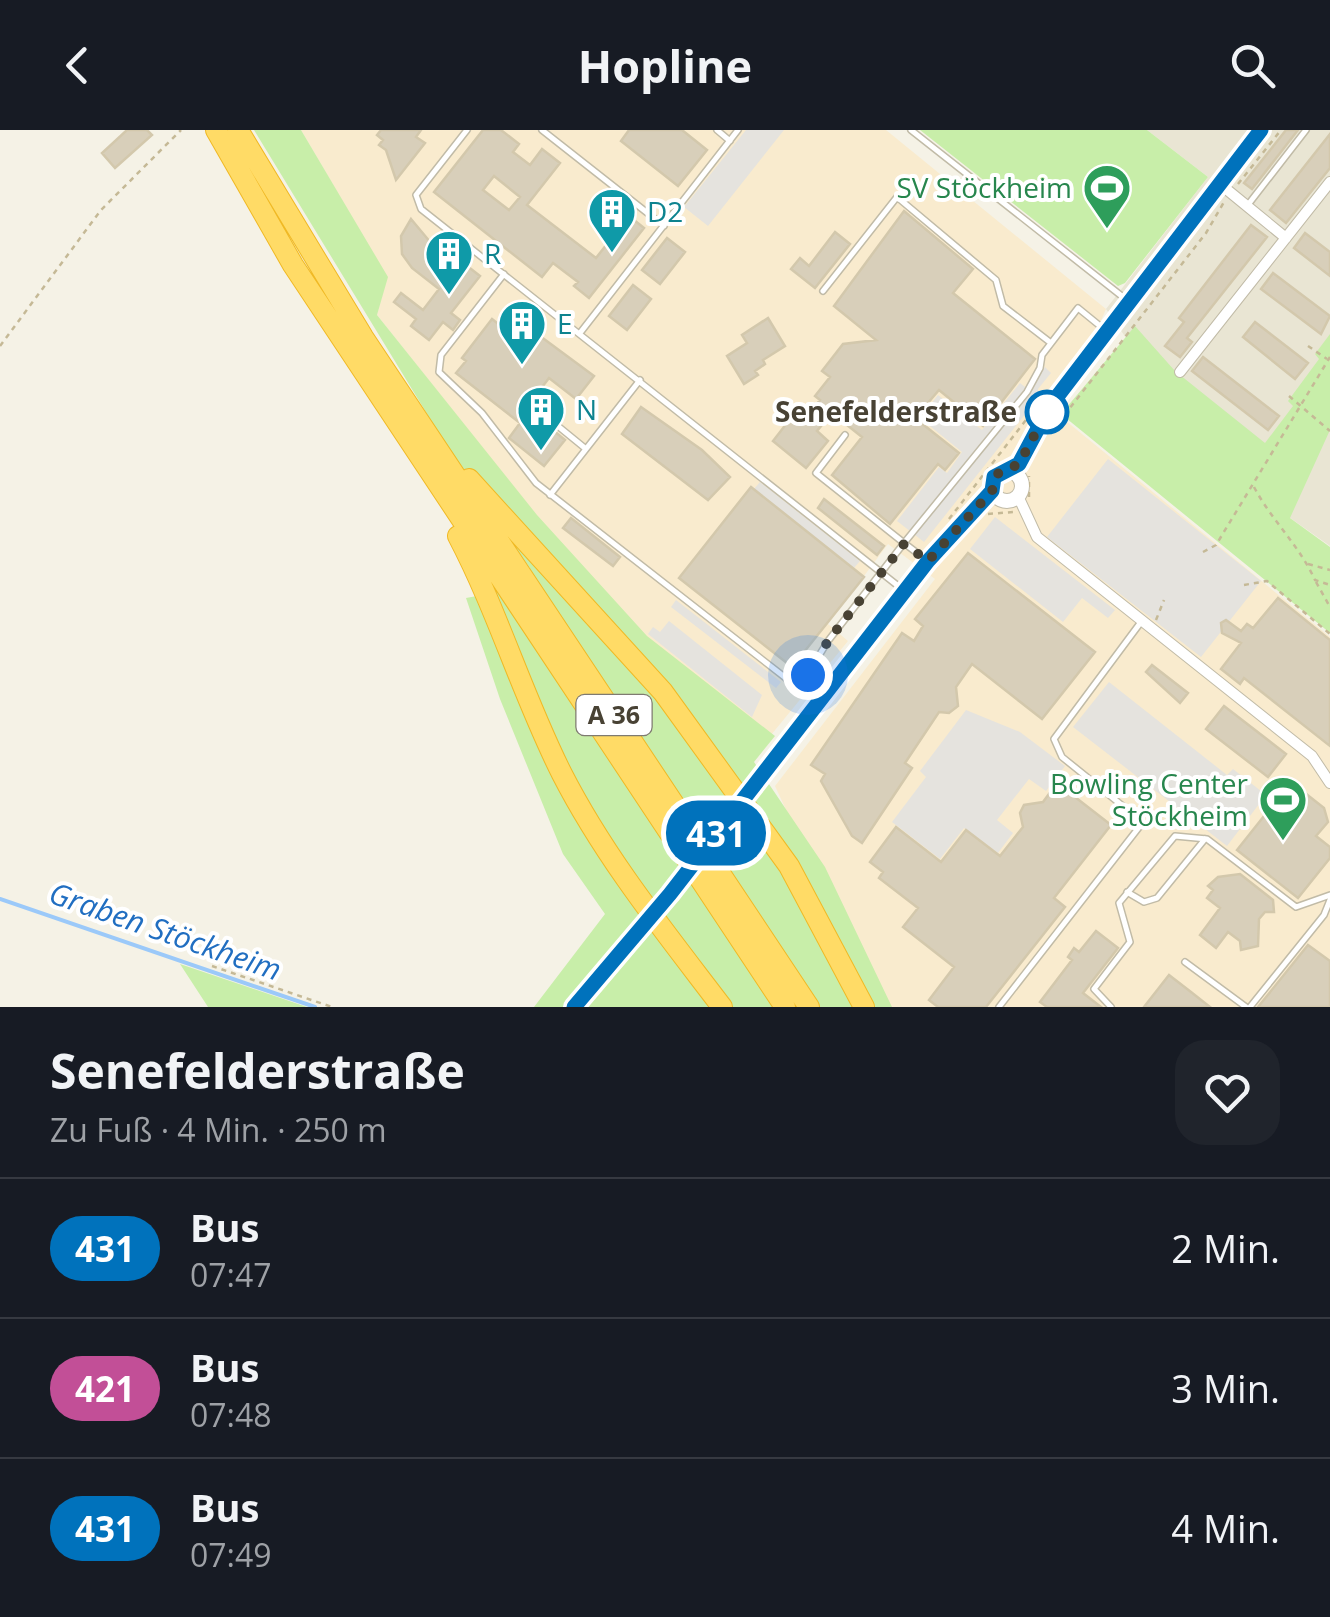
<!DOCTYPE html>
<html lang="de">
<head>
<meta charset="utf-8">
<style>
	body { margin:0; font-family:"Open Sans",sans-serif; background:#20242c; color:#f1f3f6; height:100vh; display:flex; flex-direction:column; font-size:38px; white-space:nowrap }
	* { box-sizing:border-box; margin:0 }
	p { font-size:32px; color:#9ea1a6 }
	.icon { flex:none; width:55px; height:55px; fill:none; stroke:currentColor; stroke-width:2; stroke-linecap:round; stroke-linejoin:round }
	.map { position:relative; height:877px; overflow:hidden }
	.sheet { display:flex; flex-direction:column; background:#171b24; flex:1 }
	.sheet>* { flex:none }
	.badge { padding:0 20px; border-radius:32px; font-size:35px; line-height:65px }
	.you { position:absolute; width:50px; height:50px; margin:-25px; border:8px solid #fff; border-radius:50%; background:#1a73e8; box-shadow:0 0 0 15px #1a73e833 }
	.map>.badge { position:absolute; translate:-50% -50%; box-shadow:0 0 0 5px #fff }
	.round { display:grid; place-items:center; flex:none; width:105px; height:105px; border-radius:30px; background:#20242c }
	.summary { display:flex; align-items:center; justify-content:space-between; height:170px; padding:0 50px }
	h1 { font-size:48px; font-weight:700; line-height:75px }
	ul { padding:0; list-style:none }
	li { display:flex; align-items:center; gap:30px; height:140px; padding:0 50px; border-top:2px solid #363941 }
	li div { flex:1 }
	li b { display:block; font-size:38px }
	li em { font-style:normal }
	li .badge { min-width:110px; font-weight:700; text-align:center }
	header { display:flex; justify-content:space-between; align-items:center; height:130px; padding:0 50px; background:#171b24; font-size:45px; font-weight:700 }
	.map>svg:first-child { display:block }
	.residential { fill:#e9e5d3 }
	.commercial { fill:#f9ebce }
	.green { fill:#c8eea9 }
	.parking { fill:#e5e3de }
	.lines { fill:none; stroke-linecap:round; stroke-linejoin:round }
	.stream { stroke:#9bc9f9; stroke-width:4 }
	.building { fill:#d8cfba; stroke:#d3c8ac; stroke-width:2.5; fill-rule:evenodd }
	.service-casing { stroke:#c1bba7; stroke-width:8 }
	.minor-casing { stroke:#c1bba7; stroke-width:12 }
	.tertiary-casing { stroke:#c1bba7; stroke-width:16 }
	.secondary-casing { stroke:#dace90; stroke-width:18 }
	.motorway-casing { stroke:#f0b925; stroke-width:22 }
	.path { stroke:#c5b996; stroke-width:2.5; stroke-dasharray:5 5; stroke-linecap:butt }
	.service { stroke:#fff; stroke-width:5 }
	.minor { stroke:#fff; stroke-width:10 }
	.tertiary { stroke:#fff; stroke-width:14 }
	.secondary { stroke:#fff7c5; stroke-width:15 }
	.motorway { stroke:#ffdb66; stroke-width:20 }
	.secondary-bridge-casing { stroke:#dace90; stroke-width:18; stroke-linecap:butt }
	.secondary-bridge { stroke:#fff7c5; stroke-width:15 }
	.line-casing { stroke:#fff; stroke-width:22 }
	.line { stroke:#0072bc; stroke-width:15 }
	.walk { stroke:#484234; stroke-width:10; stroke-dasharray:0 18 }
	.stop-dot { fill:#fff; stroke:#0072bc; stroke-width:5 }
	.labels { text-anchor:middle; stroke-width:8; stroke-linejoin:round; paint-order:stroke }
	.shield { fill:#fff; stroke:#7f7b71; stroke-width:2.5 }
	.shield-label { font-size:25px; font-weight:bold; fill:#484234 }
	.leisure-label { font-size:28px; fill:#27864d; stroke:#fff; text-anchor:end }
	.culture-label { font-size:28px; fill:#0d838f; stroke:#fff; text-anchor:start }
	.stop-label { font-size:28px; font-weight:bold; fill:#484234; stroke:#fff; text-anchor:end }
	.water-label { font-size:30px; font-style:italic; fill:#206ec1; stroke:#fff }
</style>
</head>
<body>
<header><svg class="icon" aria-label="back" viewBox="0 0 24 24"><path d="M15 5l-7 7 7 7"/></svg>Hopline<svg class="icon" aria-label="search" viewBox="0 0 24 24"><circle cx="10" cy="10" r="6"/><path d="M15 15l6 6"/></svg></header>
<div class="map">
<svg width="1330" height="877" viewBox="0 0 1330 877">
	<rect width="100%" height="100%" fill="#f5f2e6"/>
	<!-- residential -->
	<path class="residential" d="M1147,0H1330V416L1249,359L1198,312L1106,179L1208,47Z"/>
	<!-- commercial -->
	<path class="commercial" d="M301,0H886L1106,179L1060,286L1330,507V877H877L775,656L935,449L888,414L828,494L848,511L753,627L537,387L377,185L387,147Z"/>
	<!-- green -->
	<path class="green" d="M254,0H301L388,147L377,185L537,385L647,506L775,606L754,632L825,737L892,877H534L605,784L563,724L500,569L466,468L493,463L530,438L471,356Z
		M920,0H1147L1208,47L1125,153L1118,156Z
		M1135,196L1175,241L1265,313L1293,276L1288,271L1319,229L1315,224L1330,204V300L1290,388L1330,417V503L1061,284Z
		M180,834L307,877H208Z"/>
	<!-- parking -->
	<path class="parking" d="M746,0H784L708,96L684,77Z
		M1045,237L1051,243L1038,259V268L924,412L897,391L939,337L947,343L962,322L920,288L938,265L982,300L1020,253L1030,261Z
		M1108,329L1261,451L1201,527L1047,407Z
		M760,352L860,431L854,438L754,359Z
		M995,387L1115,480L1108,488L1082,468L1063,492L970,419Z
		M676,470L781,552L776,558L671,477Z
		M669,491L762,565L752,587L648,504L653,497L660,502Z
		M1109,552L1227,645L1233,639L1266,665L1227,716L1073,597Z
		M966,580L1020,602L1065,636L1046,661L1029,649L997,690L1013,703L998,723L964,698L940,729L892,692L926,647L920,641Z"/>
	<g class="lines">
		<!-- stream -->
		<path class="stream" d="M0,769L315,877"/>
	</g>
	<!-- building -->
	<path class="building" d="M127,0H147L152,5L115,38L102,23Z
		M381,0H421L416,7L425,13L396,50L386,20L379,15L383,10L377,5Z
		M483,0H501L519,14L513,22L530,35L542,19L560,33L527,75L596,128L629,86L644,98L589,168L574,156L578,152L553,133L542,147L434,62ZM494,46L520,67L509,80L483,60Z
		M629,0H682L707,20L678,56L621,11Z
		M1286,0H1298L1252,59L1244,53Z
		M1330,4V38L1286,93L1270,80Z
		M904,81L973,139L953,163L1035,229L983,296L939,260L915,288L959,323L945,340L938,334L890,394L832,345L862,307L832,283L817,301L828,311L806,338L773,311L794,284L803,291L820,270L815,266L830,247L822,241L843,214L876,210L834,176Z
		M411,89L431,113L434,110L480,146L451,183L460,190L453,200L443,192L429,210L411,196L416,189L394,172L401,163L423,180L439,159L412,138L402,124L401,106Z
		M1251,95L1267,107L1187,208L1192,212L1180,227L1165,216L1184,192L1179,188Z
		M835,102L850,114L815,158L791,139L800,128L809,136Z
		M1305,103L1330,122V146L1294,118Z
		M667,108L685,122L660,154L642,140Z
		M1273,143L1330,186L1321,204L1261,159Z
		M633,155L651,169L627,200L609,186Z
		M768,188L785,216L763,230L765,234L755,241L758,245L744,254L727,226L747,213L742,205Z
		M492,189L511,204L521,192L594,246L576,269L549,248L526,278L565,310L544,336L509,308L520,293L456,243L466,231L462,228Z
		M1255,192L1308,233L1295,249L1243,207Z
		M1203,227L1279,286L1268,300L1192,241Z
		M641,277L702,320L730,347L708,370L622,304Z
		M751,357L864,447L792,537L679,448Z
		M824,369L884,416L877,425L818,378Z
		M571,388L620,427L613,436L563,398Z
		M968,423L1095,522L1042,589L972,534L956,557L958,576L949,583L939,582L905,633L912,638L862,713L852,706L821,651L825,644L811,635L902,503L914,511L923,496L915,489Z
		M1278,468L1330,510V616L1244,548L1240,554L1221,539L1241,513L1222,503L1221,493L1226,490L1241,501L1247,494L1253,498Z
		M1152,535L1188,563L1180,573L1146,542Z
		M1224,576L1286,624L1268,647L1206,599Z
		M1291,652L1324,678L1328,692L1316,706L1330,717V728L1298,768L1237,720Z
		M1057,653L1111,695L1054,768L1065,777L986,877H938L929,870L954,837L903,797L918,778L879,748L883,742L870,732L896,697L941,732L966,700L1000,726L1023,697L1020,683L1024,675L1043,672Z
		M1240,744L1273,770L1274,782H1265L1259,789L1258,816L1241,820L1240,811L1228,802L1216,818L1200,805L1220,778L1207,768L1213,760L1208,756L1218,747Z
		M1096,801L1118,818L1083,863L1101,877H1047L1040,872L1072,830L1068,827L1074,818L1079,822Z
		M1308,815L1330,831V877H1258Z
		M1169,845L1191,862L1210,877H1144Z"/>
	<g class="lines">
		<!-- service casing -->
		<g class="service-casing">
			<path id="service" d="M467,0L416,65L421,79L902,459
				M542,0L664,96
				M717,0L730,11
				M911,0L1128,171
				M1247,76L1306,0
				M504,144L441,225L439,242L482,283L536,353L787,549L804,550L828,511L904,413L925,429
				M823,161L897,67L996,150L1003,176L1051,213
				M580,203L738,0
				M537,279L586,319
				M845,305L816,343L904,413L1027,262L1040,238L1042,225L1078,178L1105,200
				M550,365L640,250
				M1127,762L1144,772L1157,768L1205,709
				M1185,832L1246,877
				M999,877L1140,696L1134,685L1062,627L1054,609L1141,492
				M1111,877L1094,859L1130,812L1119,773L1175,706L1207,709L1296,777L1330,765
				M1250,877L1324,785L1330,770"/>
		</g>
		<!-- minor casing -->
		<g class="minor-casing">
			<path id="minor" d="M1220,54L1286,108
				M1180,242L1330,52
				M1018,366L1037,407L1312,626L1330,653"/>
		</g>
		<!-- tertiary casing -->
		<g class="tertiary-casing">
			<path id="tertiary" d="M992 356a15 15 0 1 1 30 0a15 15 0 1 1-30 0Z
				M1017,344L1026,316L1051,276L1261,0
				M742,670L928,431L992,361"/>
		</g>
		<!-- secondary casing -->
		<g class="secondary-casing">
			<path id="secondary" d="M574,877L669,764"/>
		</g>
		<!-- motorway casing -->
		<g class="motorway-casing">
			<path id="motorway" d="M216,0L293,135L785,877
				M238,0L363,207L809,877
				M469,349L663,562L789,736L864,877
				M458,406C498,482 523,567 562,644C605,728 665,802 722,877"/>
		</g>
		<!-- path -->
		<path class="path" d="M1238,54L1281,0
			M0,216L101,80L181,0
			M1308,216L1327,229
			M1289,266L1330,301
			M1052,301L1206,103L1224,72
			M1254,357C1272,391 1299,415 1315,450L1330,455
			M1029,367V346
			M988,384L1014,382
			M949,389L1033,281
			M1203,422L1216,415L1330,227
			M1308,434L1330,440
			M1316,452L1330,477
			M1244,455L1267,451L1330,504
			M1156,490L1164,470
			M212,836L332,877"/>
		<!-- service -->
		<use href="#service" class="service"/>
		<!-- minor -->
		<use href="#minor" class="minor"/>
		<!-- tertiary -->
		<use href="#tertiary" class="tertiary"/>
		<!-- secondary -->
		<use href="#secondary" class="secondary"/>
		<!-- motorway -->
		<use href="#motorway" class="motorway"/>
		<!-- secondary-bridge casing -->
		<g class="secondary-bridge-casing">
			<path id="secondary-bridge" d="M669,764L723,694"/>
		</g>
		<!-- secondary-bridge -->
		<use href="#secondary-bridge" class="secondary-bridge"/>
	</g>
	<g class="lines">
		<!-- line casing -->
		<g class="line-casing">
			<path id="line" d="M574,877L670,764L928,431L992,361L994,347L1019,334L1050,276L1261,0"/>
		</g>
		<!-- line -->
		<use href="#line" class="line"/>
		<!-- walk -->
		<path class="walk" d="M808,545L828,511L904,414L928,431L992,361L997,344L1019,334L1050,276L1047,282"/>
	</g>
	<!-- icons -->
	<defs>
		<g id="stadium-pin" transform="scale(2.5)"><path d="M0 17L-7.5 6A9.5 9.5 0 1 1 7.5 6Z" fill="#2e9e5b" stroke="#fff"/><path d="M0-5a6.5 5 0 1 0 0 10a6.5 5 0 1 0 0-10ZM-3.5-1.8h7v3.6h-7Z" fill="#fff"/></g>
		<g id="building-pin" transform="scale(2.5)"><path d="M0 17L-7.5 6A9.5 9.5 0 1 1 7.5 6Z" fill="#0f9aa8" stroke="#fff"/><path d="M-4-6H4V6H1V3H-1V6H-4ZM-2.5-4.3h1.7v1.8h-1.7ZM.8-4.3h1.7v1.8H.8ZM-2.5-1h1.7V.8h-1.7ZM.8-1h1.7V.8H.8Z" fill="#fff"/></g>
	</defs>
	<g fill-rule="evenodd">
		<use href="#stadium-pin" x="1107" y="58"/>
		<use href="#building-pin" x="612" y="82"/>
		<use href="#building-pin" x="449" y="124"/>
		<use href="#building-pin" x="522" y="194"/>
		<use href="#building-pin" x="541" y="280"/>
		<use href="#stadium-pin" x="1283" y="670"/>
	</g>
	<!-- markers -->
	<circle class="stop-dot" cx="1047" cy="282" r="20"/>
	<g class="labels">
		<!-- shield labels -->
		<rect class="shield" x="576.5" y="565" width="75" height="40" rx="8"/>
		<g class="shield-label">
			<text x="614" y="594">A 36</text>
		</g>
		<!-- leisure labels -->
		<g class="leisure-label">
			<text x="1072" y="68">SV Stöckheim</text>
			<text x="1248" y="664">Bowling Center<tspan x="1248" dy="32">Stöckheim</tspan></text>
		</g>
		<!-- culture labels -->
		<g class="culture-label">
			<text x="647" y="92">D2</text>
			<text x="484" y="134">R</text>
			<text x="557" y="204">E</text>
			<text x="576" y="290">N</text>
		</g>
		<!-- stop labels -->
		<g class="stop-label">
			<text x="1017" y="292">Senefelderstraße</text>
		</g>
		<!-- water labels -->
		<g class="water-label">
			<text transform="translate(165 802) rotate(19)" y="10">Graben Stöckheim</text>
		</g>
	</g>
</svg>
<div class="you" style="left:808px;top:545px"></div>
<b class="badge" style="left:716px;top:703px;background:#0072bc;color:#fff">431</b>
</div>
<section class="sheet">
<div class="summary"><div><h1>Senefelderstraße</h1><p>Zu Fuß · 4 Min. · 250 m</p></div><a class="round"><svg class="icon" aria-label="heart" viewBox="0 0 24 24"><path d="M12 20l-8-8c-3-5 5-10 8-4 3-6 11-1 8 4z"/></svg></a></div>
<ul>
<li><span class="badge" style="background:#0072bc;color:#fff">431</span><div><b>Bus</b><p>07:47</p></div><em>2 Min.</em></li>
<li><span class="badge" style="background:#c24f97;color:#fff">421</span><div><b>Bus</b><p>07:48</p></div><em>3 Min.</em></li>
<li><span class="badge" style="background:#0072bc;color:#fff">431</span><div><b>Bus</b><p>07:49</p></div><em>4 Min.</em></li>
</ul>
</section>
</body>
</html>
